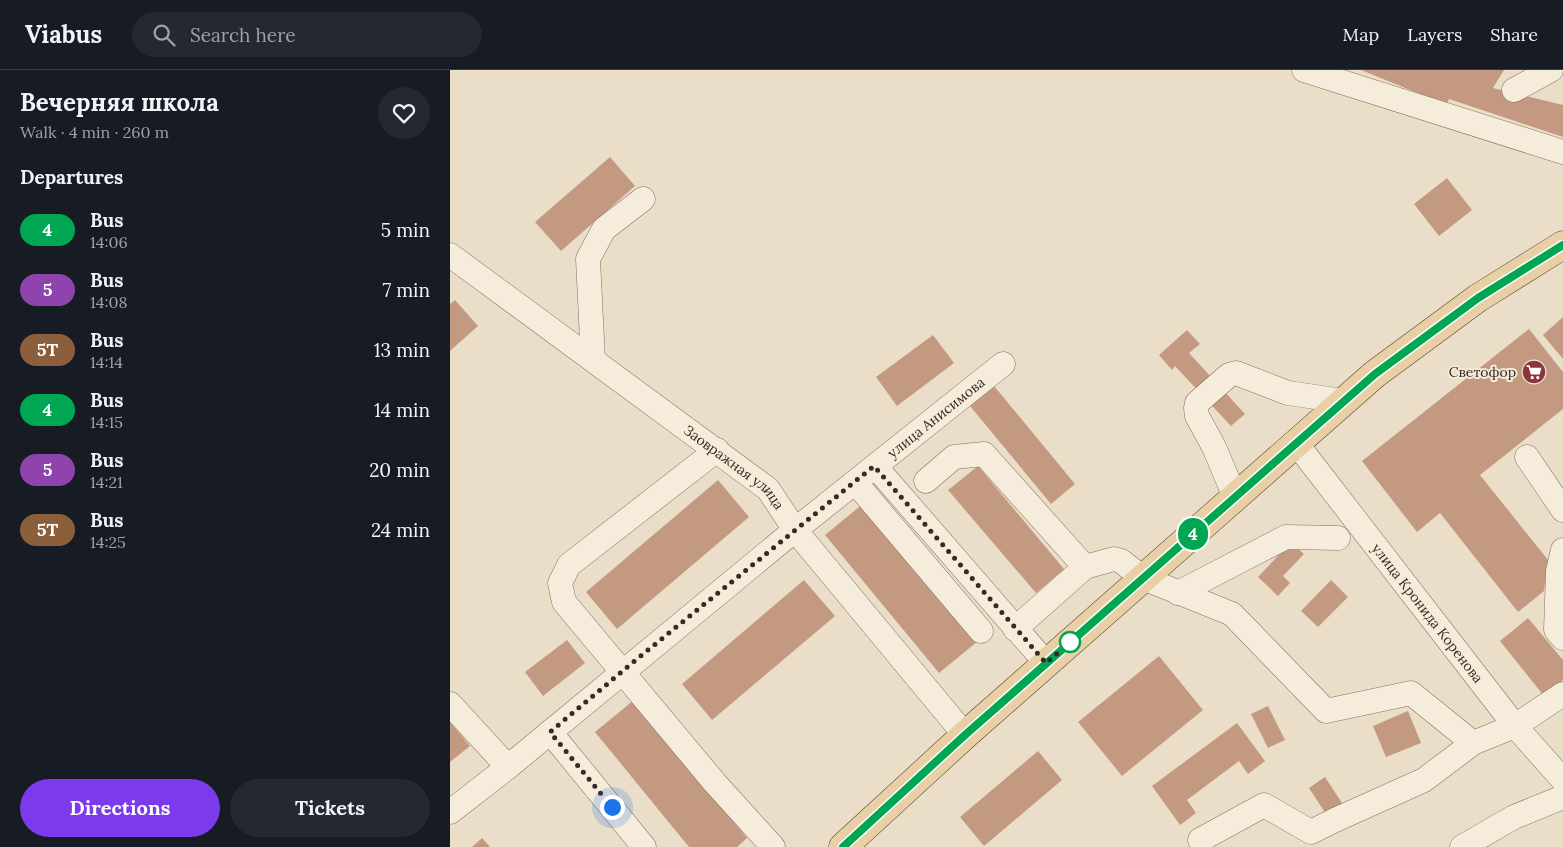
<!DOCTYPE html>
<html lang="en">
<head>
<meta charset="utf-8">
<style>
	body { margin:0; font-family:Lora,serif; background:#242831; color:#f1f3f6; height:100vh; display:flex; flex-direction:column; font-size:19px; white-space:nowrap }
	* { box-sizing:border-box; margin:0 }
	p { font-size:16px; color:#9ea1a6 }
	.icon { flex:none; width:28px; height:28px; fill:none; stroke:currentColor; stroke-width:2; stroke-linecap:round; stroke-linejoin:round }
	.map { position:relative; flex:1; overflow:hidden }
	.sheet { display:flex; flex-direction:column; background:#171b24; width:450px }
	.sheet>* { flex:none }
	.badge { padding:0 10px; border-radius:16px; font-size:18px; line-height:32px }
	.you { position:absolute; width:25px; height:25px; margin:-12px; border:4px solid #fff; border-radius:50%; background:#1a73e8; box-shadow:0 0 0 8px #1a73e833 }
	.map>.badge { position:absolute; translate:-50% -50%; box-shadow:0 0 0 2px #fff }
	h2 { padding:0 20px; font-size:19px; line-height:45px }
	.round { display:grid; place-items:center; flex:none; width:52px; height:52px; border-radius:26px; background:#242831 }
	.headline { display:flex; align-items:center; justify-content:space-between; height:85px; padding:0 20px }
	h1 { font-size:24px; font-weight:800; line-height:38px }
	.primary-button { display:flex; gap:10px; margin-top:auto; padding:10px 20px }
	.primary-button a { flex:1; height:58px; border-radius:30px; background:#7c3aed; color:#fff; font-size:20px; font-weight:800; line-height:58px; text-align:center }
	.primary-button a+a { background:#242831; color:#f1f3f6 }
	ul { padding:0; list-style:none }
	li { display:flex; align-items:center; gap:15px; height:60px; padding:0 20px }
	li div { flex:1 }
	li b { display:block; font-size:19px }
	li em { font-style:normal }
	li .badge { min-width:55px; font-weight:700; text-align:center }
	header { display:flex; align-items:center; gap:30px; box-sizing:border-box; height:70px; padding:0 25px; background:#171b24; border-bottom:1px solid #363941 }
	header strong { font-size:24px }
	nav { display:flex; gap:28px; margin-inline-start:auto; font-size:18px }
	.search { width:350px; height:45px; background:#242831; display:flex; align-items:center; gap:12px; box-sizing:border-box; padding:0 18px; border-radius:28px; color:#9ea1a6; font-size:19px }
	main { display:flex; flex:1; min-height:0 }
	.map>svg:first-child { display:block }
	.building { fill:#c49982 }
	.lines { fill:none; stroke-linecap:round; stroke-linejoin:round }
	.minor-casing { stroke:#84705f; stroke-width:25 }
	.major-casing { stroke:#534033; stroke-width:29 }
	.minor { stroke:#f5ecdb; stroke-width:24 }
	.major { stroke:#e9cfa5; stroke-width:28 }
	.line-casing { stroke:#fff; stroke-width:11 }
	.line { stroke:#00a651; stroke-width:8 }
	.walk { stroke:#362a21; stroke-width:5; stroke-dasharray:0 9 }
	.stop-dot { fill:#fff; stroke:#00a651; stroke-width:2.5 }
	.labels { text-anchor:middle; stroke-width:4; stroke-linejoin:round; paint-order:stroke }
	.poi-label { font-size:14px; fill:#362a21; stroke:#f2e9d7; text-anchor:end }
	.street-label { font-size:14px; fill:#362a21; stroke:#f2e9d7 }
</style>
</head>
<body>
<header>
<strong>Viabus</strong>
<div class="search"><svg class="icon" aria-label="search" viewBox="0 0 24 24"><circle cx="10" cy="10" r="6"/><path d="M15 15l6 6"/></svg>Search here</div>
<nav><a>Map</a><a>Layers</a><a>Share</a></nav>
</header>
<main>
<section class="sheet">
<div class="headline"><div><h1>Вечерняя школа</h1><p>Walk · 4 min · 260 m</p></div><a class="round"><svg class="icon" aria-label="heart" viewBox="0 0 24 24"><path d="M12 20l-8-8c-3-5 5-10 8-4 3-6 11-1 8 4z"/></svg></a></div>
<h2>Departures</h2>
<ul>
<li><span class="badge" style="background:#00a651;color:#fff">4</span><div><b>Bus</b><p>14:06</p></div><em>5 min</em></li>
<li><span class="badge" style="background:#8e44ad;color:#fff">5</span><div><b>Bus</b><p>14:08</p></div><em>7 min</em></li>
<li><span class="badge" style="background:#8b5e3c;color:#fff">5Т</span><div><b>Bus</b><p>14:14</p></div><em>13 min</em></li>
<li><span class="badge" style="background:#00a651;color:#fff">4</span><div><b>Bus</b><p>14:15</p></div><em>14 min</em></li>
<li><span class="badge" style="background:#8e44ad;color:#fff">5</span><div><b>Bus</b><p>14:21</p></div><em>20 min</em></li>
<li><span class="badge" style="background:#8b5e3c;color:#fff">5Т</span><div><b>Bus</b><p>14:25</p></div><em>24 min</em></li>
</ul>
<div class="primary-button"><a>Directions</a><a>Tickets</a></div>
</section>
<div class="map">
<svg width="1113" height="777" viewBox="0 0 1113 777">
	<rect width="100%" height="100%" fill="#eadec8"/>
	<!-- building -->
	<path class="building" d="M911,0H1054L1043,18L1113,35V67L999,29L997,35Z
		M160,87L185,116L111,181L85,152Z
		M997,108L1022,140L989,166L964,134Z
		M5,230L28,256L0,281V234Z
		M1113,247V289L1093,265Z
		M1079,259L1113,302V339L1030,405L1098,490L1094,521L1068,542L990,443L967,462L912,391Z
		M737,260L750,274L739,283L795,344L781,356L725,296L722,300L709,285Z
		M483,265L504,293L447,336L426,307Z
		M544,316L625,414L601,434L520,336Z
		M528,396L614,499L586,523L498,420Z
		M268,410L299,447L167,559L136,522Z
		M414,433L528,571L489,603L375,465Z
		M841,472L854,484L833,506L840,513L828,526L808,507Z
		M354,510L385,546L262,650L232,614Z
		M881,510L898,527L868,557L851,541Z
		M1078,548L1113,590V610L1094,626L1050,571Z
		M117,570L135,593L93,626L75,602Z
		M709,586L753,640L672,706L628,652Z
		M184,630L297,768L287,777H239L145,662Z
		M818,636L835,670L818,678L801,644Z
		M958,641L971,673L936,687L923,656Z
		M0,652L20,676L0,692Z
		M787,653L815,691L798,704L789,691L737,730L746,743L730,755L702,716Z
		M588,681L612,710L534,776L510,747Z
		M875,707L892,733L876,744L859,718Z
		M32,768L40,777H22Z"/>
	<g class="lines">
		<!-- minor casing -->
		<g class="minor-casing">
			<g id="minor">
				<path d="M854,0L1113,82"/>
				<path d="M1064,20L1101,0"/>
				<path id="s1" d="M0,185L318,419L345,460L515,665"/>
				<path d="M143,290L138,189L154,159L193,129"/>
				<path id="s2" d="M846,373L1065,656L1113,710"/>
				<path d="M267,380L119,495L110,513L114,532L265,713L323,777"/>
				<path d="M1077,387L1113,440"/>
				<path d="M425,396L596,593"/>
				<path d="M476,411L504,387L534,384L635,497L565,559"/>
				<path d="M405,412L531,561"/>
				<path d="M785,427L764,377L747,346L746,338L747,333L779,305L786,303L838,323L893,331"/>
				<path d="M1113,480L1108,501L1106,560L1113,568"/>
				<path d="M635,497L664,489L671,491L693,508L782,544L876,641L961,623L1023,673"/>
				<path d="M728,523L836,467L888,468"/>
				<path d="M0,634L58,697"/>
				<path d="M100,662L194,777"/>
				<path id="s3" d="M0,742L58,697L345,460L553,294"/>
				<path d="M750,770L814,735L861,762L885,750L974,710L1023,673L1065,656L1113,624"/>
				<path d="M1012,777L1064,747L1113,727"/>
			</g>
		</g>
		<!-- major casing -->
		<g class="major-casing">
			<path id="major" d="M393,777L515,665L925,304L1028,228L1113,175"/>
		</g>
		<!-- minor -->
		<use href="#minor" class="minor"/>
		<!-- major -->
		<use href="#major" class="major"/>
	</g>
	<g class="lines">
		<!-- line casing -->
		<g class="line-casing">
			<path id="line" d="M393,777L515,665L925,304L1028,228L1113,175"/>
		</g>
		<!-- line -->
		<use href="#line" class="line"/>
		<!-- walk -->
		<path class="walk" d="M162,737L100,662L187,589L424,396L596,593L624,569L620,572"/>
	</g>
	<!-- icons -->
	<defs>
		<g id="supermarket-disc" transform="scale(1.25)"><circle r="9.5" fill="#8d353c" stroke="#f2e9d7"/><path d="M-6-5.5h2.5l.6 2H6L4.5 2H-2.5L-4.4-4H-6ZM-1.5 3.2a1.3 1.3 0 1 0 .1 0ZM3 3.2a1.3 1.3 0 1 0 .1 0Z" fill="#fff"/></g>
	</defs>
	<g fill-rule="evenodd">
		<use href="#supermarket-disc" x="1084" y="302"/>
	</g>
	<!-- markers -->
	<circle class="stop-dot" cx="620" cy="572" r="10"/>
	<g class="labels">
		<!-- poi labels -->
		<g class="poi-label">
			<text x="1066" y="307">Светофор</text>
		</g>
		<!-- street labels -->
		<g class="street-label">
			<text dy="5" stroke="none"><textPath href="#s3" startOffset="626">улица Анисимова</textPath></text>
			<text dy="5" stroke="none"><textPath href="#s1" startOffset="355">Заовражная улица</textPath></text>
			<text dy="5" stroke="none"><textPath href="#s2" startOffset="215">улица Кронида Коренова</textPath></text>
		</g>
	</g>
</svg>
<div class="you" style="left:162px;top:737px"></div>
<b class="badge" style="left:743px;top:464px;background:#00a651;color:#fff">4</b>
</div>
</main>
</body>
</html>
